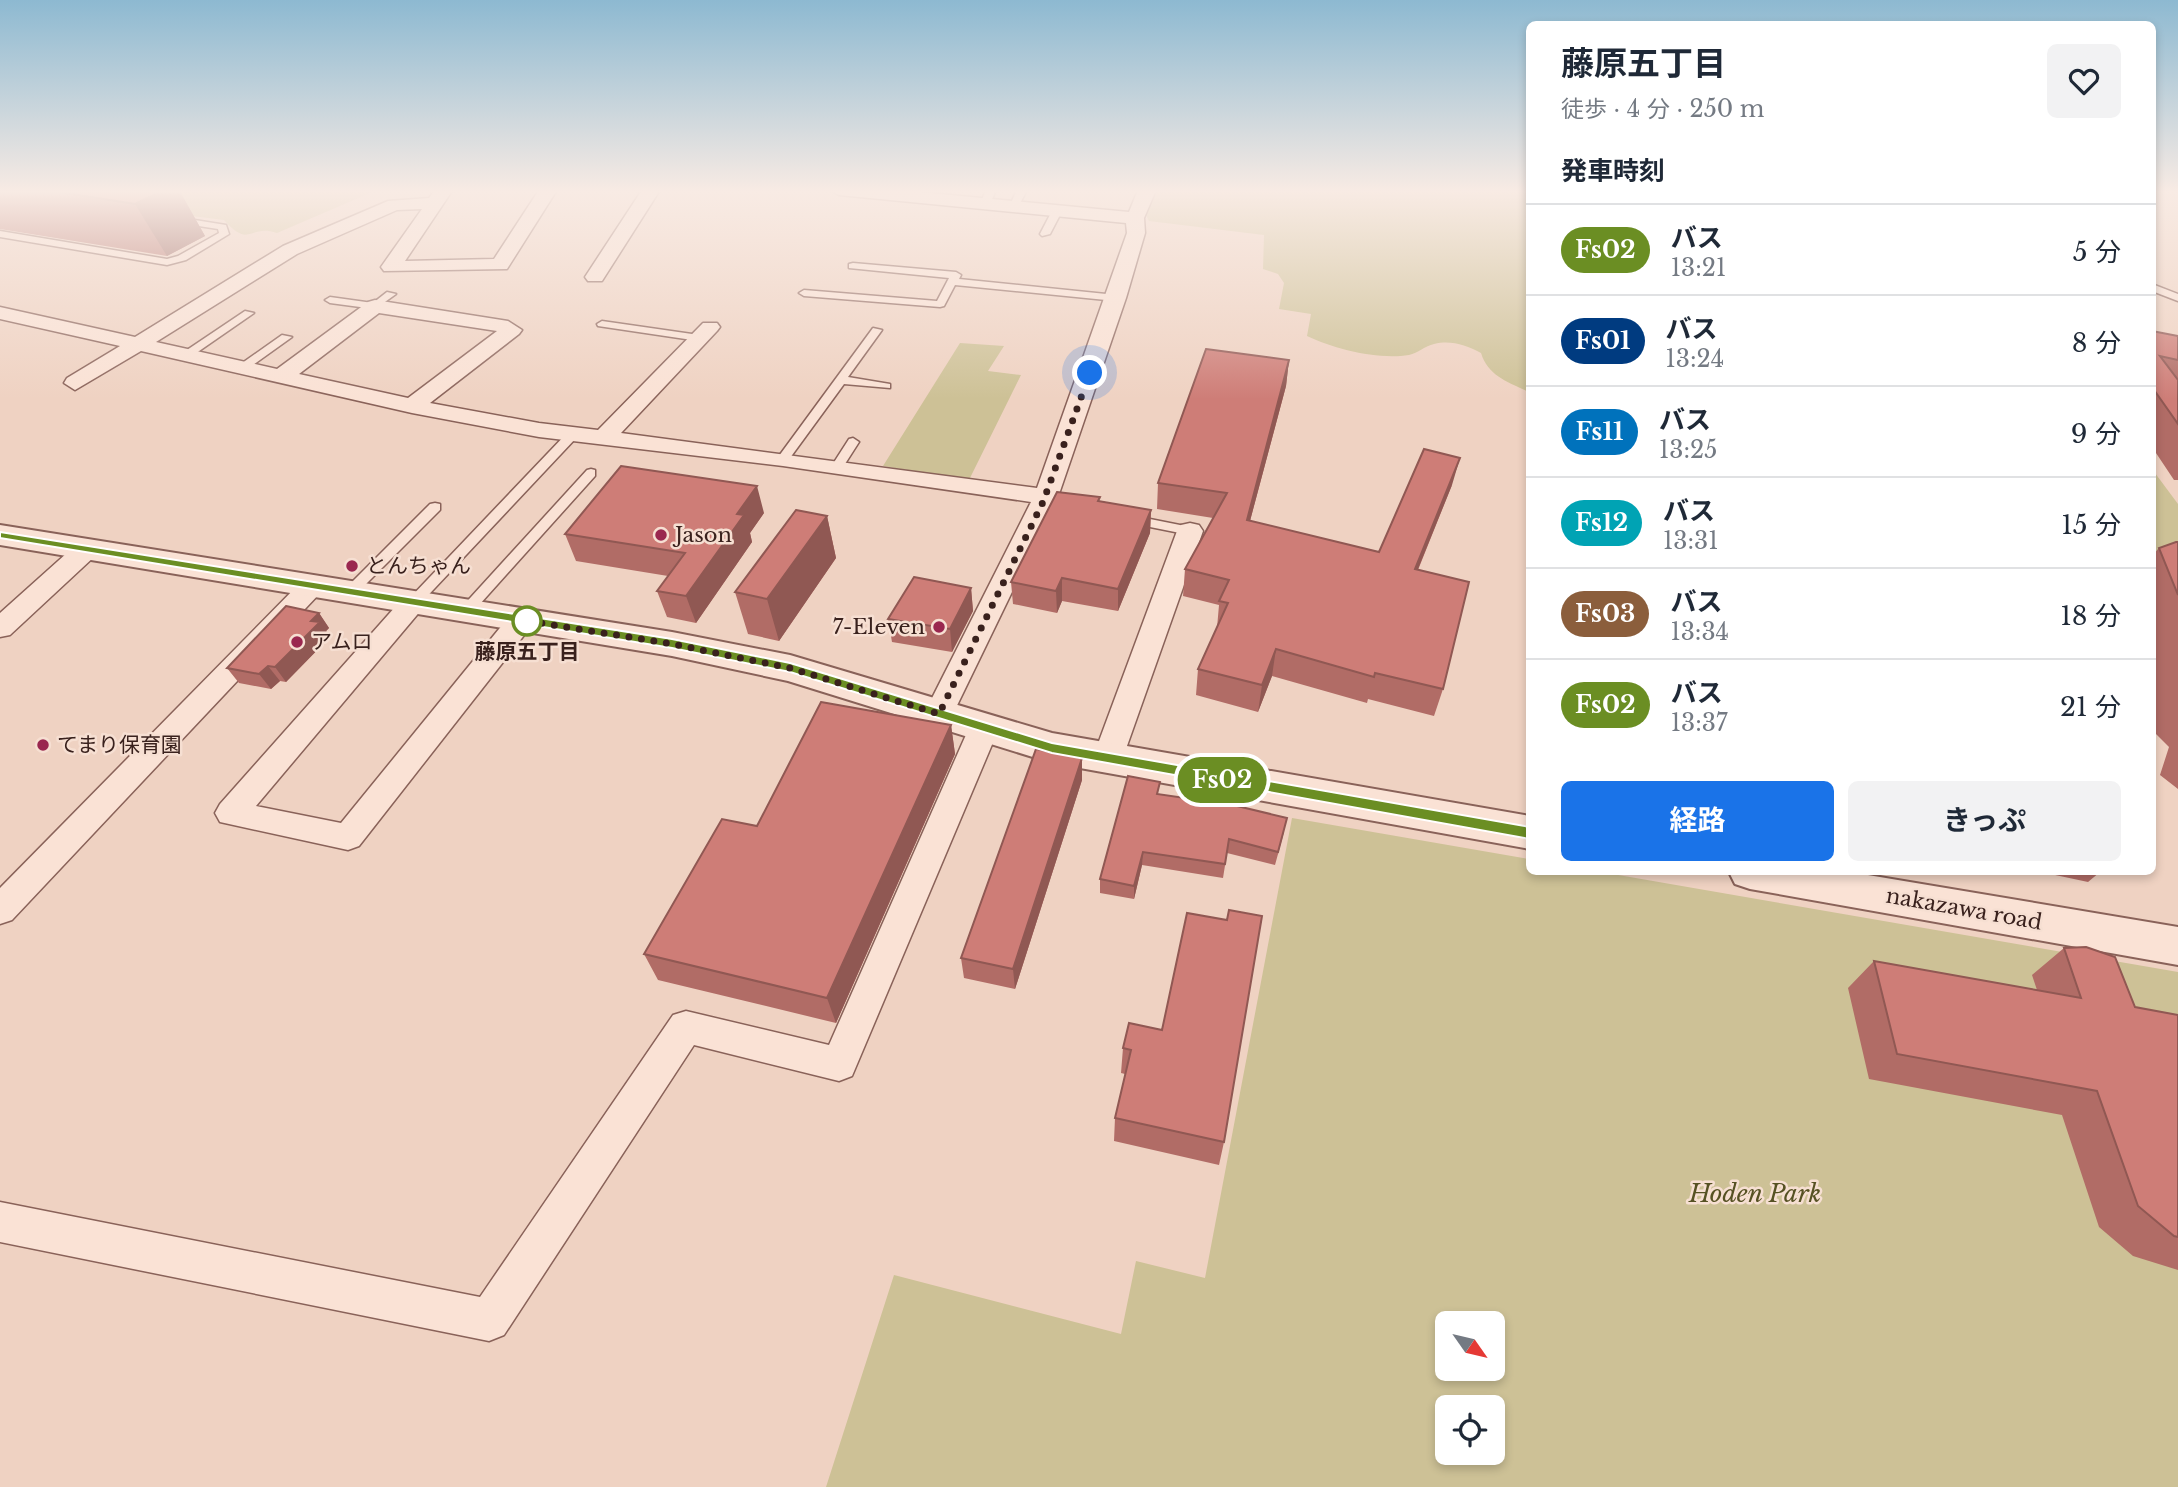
<!DOCTYPE html>
<html lang="ja">
<head>
<meta charset="utf-8">
<style>
	body { margin:0; font-family:"Libre Baskerville","Noto Sans JP",serif; background:#f2f2f3; color:#1f2937; height:100vh; display:flex; flex-direction:column; font-size:26px; white-space:nowrap }
	* { box-sizing:border-box; margin:0 }
	p { font-size:23px; color:#747a83 }
	.icon { flex:none; width:38px; height:38px; fill:none; stroke:currentColor; stroke-width:2; stroke-linecap:round; stroke-linejoin:round }
	.map { position:relative; flex:1; overflow:hidden }
	.drawer { position:absolute; left:1526px; top:21px; width:630px; height:854px; display:flex; flex-direction:column; background:#fff; border-radius:10px; box-shadow:0 4px 10px #0003 }
	.drawer>* { flex:none }
	.badge { padding:0 14px; border-radius:23px; font-size:24px; line-height:46px }
	.needle { width:46px; rotate:124deg }
	.tools { position:absolute; left:1435px; top:1311px; display:grid; gap:14px }
	.tools a { display:grid; place-items:center; width:70px; height:70px; border-radius:10px; background:#fff; box-shadow:0 4px 10px #0003; font-size:35px }
	.you { position:absolute; width:35px; height:35px; margin:-18px; border:5px solid #fff; border-radius:50%; background:#1a73e8; box-shadow:0 0 0 10px #1a73e833 }
	.map>.badge { position:absolute; translate:-50% -50%; box-shadow:0 0 0 4px #fff }
	h2 { padding:0 35px; font-size:26px; line-height:63px }
	.round { display:grid; place-items:center; flex:none; width:74px; height:74px; border-radius:10px; background:#f2f2f3 }
	.head { display:flex; align-items:center; justify-content:space-between; height:119px; padding:0 35px }
	h1 { font-size:33px; font-weight:700; line-height:52px }
	.action { display:flex; gap:14px; margin-top:auto; padding:14px 35px }
	.action a { flex:1; height:80px; border-radius:10px; background:#1a73e8; color:#fff; font-size:28px; font-weight:700; line-height:80px; text-align:center }
	.action a+a { background:#f2f2f3; color:#1f2937 }
	ul { padding:0; list-style:none }
	li { display:flex; align-items:center; gap:21px; height:91px; padding:0 35px; border-top:2px solid #e0e1e3 }
	li div { flex:1 }
	li b { display:block; font-size:26px }
	li em { font-style:normal }
	li .badge { min-width:77px; font-weight:700; text-align:center }
	.map>svg:first-child { display:block }
	.green { fill:#cdc196; fill-rule:evenodd }
	.lines { fill:none; stroke-linecap:round; stroke-linejoin:round }
	.service-casing { stroke:#896259; stroke-width:3 }
	.minor-casing { stroke:#896259; stroke-width:3 }
	.tertiary-casing { stroke:#896259; stroke-width:4 }
	.service { fill:#fae2d5; fill-rule:evenodd }
	.minor { fill:#fae2d5; fill-rule:evenodd }
	.tertiary { fill:#fae2d5; fill-rule:evenodd }
	.wall { fill:#b16c66 }
	.shaded-wall { fill:#905853 }
	.building { fill:#ce7d77; stroke:#905853; stroke-width:2 }
	.line { fill:#6b8e23; stroke:#fff; stroke-width:2 }
	.walk { stroke:#39211d; stroke-width:7; stroke-dasharray:0 12.6 }
	.poi-dot { fill:#9a274f; stroke:#f6dfd2; stroke-width:2.5 }
	.stop-dot { fill:#fff; stroke:#6b8e23; stroke-width:3.5 }
	.labels { text-anchor:middle; stroke-width:5; stroke-linejoin:round; paint-order:stroke }
	.poi-label { font-size:21px; fill:#39211d; stroke:#f6dfd2; text-anchor:start }
	.stop-label { font-size:21px; font-weight:bold; fill:#39211d; stroke:#f6dfd2 }
	.street-label { font-size:21px; fill:#39211d; stroke:#f6dfd2 }
	.near-park-label { font-size:24px; font-style:italic; fill:#565123; stroke:#f6dfd2 }
</style>
</head>
<body>
<div class="map">
<svg width="2178" height="1487" viewBox="0 0 2178 1487">
	<rect width="100%" height="100%" fill="#efd2c2"/>
	<!-- green -->
	<path class="green" d="M184,190H377L277,233C249,223 251,250 224,220L135,209Z
		M1152,190H1529V392C1508,382 1488,376 1481,353C1466,345 1451,340 1434,344C1425,346 1418,353 1409,355C1377,360 1335,349 1307,336L1311,314L1279,309L1284,283L1278,274L1263,269L1264,235L1149,221L1144,211Z
		M960,343L1004,346L988,371L1021,375L969,480L883,466Z
		M2152,469L2178,504V573L2153,565Z
		M1292,818L1529,859L1530,872H1601L2178,972V1487H826L894,1275L1121,1334L1136,1261L1205,1278ZM1447,1323H1493V1368H1447ZM1447,1407H1493V1452H1447Z"/>
	<g class="lines">
		<!-- service casing -->
		<g class="service-casing">
			<path id="service" d="M986,190H996L990,204L985,207L980,204Z
				M1017,190H1027L1017,209H1011L1009,207Z
				M1057,208L1062,211L1050,234L1042,236L1040,234L1052,211Z
				M176,217L226,225L229,234L186,260L167,265L0,237V231L167,259L178,256L219,233L218,229L173,222V218Z
				M853,263L956,272L961,275L959,279L1116,295L1121,298L1116,301L955,285L944,306L940,307L804,296L799,293L804,290L937,301L949,278L849,268V264Z
				M2152,284L2178,294V301L2152,291Z
				M387,292L396,294L375,309L330,303L325,300L330,297L373,303Z
				M245,311L254,313L189,358H181V354Z
				M602,321L699,335L705,338L699,341L598,326L597,324Z
				M873,328L882,330L848,377L890,384V388L844,384L787,462H779V456Z
				M282,335L292,337L246,370H238V366Z
				M573,430L577,431V437L418,606H408L406,603L408,600L569,431Z
				M853,438L859,442L843,467L841,470H833L831,467L849,439Z
				M591,469L595,470V476L471,614H461L459,611L461,608L587,470Z
				M435,503L440,504V510L355,595H345L343,592L345,589L430,504Z
				M1130,515L1190,527L1197,531L1190,535L1125,522V516Z"/>
		</g>
		<!-- minor casing -->
		<g class="minor-casing">
			<path id="minor" d="M435,190L452,191L405,261L494,259L539,190H557L507,269L384,271L381,267L422,209L397,210L297,254L156,342L277,369L368,302L375,300L508,321L522,330L519,334L430,403L539,423L598,430L703,323H717L720,327L717,331L621,433L1037,488L1127,233L1126,223L839,195L830,190H899L1129,212L1138,190H1156L1144,218L1145,233L1126,298L1058,497L949,722L939,725L929,722L924,714L1031,502L783,466L539,437L412,413L141,351L75,390L64,383L67,378L120,346L0,319V307L135,337L283,246L388,201L429,198ZM379,313L497,331L408,398L299,374Z
				M642,190H660L602,281H588L585,277Z
				M1190,523L1199,525L1203,531L1122,760L1118,768L1107,772L1096,768L1092,760L1177,531L1181,525Z
				M86,542L95,544L99,550L95,556L10,635L0,637V613L77,544Z
				M312,577L321,580L325,586L321,592L12,920L0,924V888L303,580Z
				M413,594L422,597L426,603L422,609L256,806L341,823L512,613L522,611L532,613L536,620L359,846L348,850L220,822L215,813L220,804L404,597Z
				M984,717L994,720L999,728L852,1076L839,1081L694,1045L504,1335L489,1341L0,1242V1202L480,1297L673,1015L686,1011L829,1045L969,728L974,720Z"/>
		</g>
		<!-- tertiary casing -->
		<g class="tertiary-casing">
			<path id="tertiary" d="M0,525L672,632L790,655L1052,733L1530,816V849L1052,763L788,681L672,656L0,545Z
				M1729,872H1850L2178,927V965L1750,889L1735,884Z"/>
		</g>
		<!-- service -->
		<use href="#service" class="service"/>
		<!-- minor -->
		<use href="#minor" class="minor"/>
		<!-- tertiary -->
		<use href="#tertiary" class="tertiary"/>
	</g>
	<!-- wall -->
	<path class="wall" d="M0,190H179L205,236L167,256L0,229Z
		M2152,331L2178,336V480H2174L2152,447Z
		M1289,360L1286,386L1250,521L1379,552L1452,485L1418,570L1443,689L1434,716L1368,699L1367,703L1272,676L1258,712L1196,695L1198,669L1217,628L1219,605L1183,596L1185,569L1213,518L1157,509L1158,483Z
		M1100,501L1151,510L1150,533L1118,611L1062,601L1057,613L1013,604L1011,582Z
		M764,513L750,533L752,542L696,623L667,617L657,591L668,576L576,561L565,534Z
		M827,516L836,558L779,641L748,634L735,592Z
		M2178,542V789L2160,775L2169,747L2152,730V556L2159,548Z
		M971,588L973,611L952,652L892,642L888,619Z
		M319,613L329,628L326,631L330,637L286,682L280,681L271,689L239,683L227,668Z
		M951,725L955,754L836,1023L658,980L644,954Z
		M1082,758V780L1015,989L964,978L961,958Z
		M1159,795L1284,832L1275,865L1227,853L1223,878L1142,865L1134,899L1100,893V879Z
		M2041,872H2100L2088,882Z
		M2064,948L2135,1007L2178,1015V1270L2133,1256L2099,1227L2062,1115L1869,1079L1848,988L1874,961L2037,990L2032,975Z
		M1129,1023L1224,1142L1219,1165L1114,1141L1115,1118L1125,1074L1121,1073L1123,1048Z"/>
	<!-- shaded-wall -->
	<path class="shaded-wall" d="M164,190H179L205,236L167,256L135,204Z
		M1289,360L1286,386L1243,547L1247,520Z
		M1460,458L1452,485L1407,596L1415,569Z
		M757,486L764,513L750,533L752,542L696,623L686,596L737,514Z
		M1151,510L1150,533L1118,611V589Z
		M827,516L836,558L779,641L767,599Z
		M1062,578V601L1057,613L1056,591Z
		M971,588L973,611L952,652L950,629Z
		M319,613L329,628L326,631L330,637L286,682L275,667L311,621Z
		M1276,649L1272,676L1258,712L1262,685Z
		M268,666L280,681L271,689L259,674Z
		M951,725L955,754L836,1023L827,998Z
		M1082,758V780L1015,989L1013,969Z
		M1143,852L1142,865L1134,899V886Z"/>
	<!-- building -->
	<path class="building" d="M47,190H164L135,204Z
		M2152,331L2178,336V360L2160,356L2178,380V424L2152,387Z
		M1206,349L1289,360L1247,520L1379,552L1424,449L1460,458L1415,569L1469,582L1443,689L1375,673L1374,677L1276,649L1262,685L1198,669L1228,603L1219,601L1229,580L1185,569L1227,493L1158,483Z
		M621,466L757,486L737,514L744,515L686,596L657,591L685,553L565,534Z
		M1057,492L1100,497L1098,501L1151,510L1118,589L1062,578L1056,591L1011,582Z
		M796,510L827,516L767,599L735,592Z
		M2176,542H2178V595L2159,548Z
		M914,577L971,588L950,629L888,619Z
		M286,606L319,613L311,621L320,622L275,667L268,666L259,674L227,668Z
		M821,702L951,725L827,998L644,954L722,819L757,826Z
		M1036,749L1082,758L1013,969L961,958Z
		M1128,776L1160,782L1157,794L1233,805L1287,818L1278,852L1229,839L1225,864L1143,852L1134,886L1100,879Z
		M1229,910L1262,916L1224,1142L1115,1118L1131,1050L1123,1048L1129,1023L1162,1030L1187,913L1227,920Z
		M2086,947L2115,957L2135,1007L2178,1015V1237L2174,1236L2138,1206L2097,1091L1897,1054L1874,961L2081,998L2064,948Z"/>
	<!-- sky -->
	<linearGradient id="sky" x2="0" y2="1"><stop stop-color="#8db9d1"/><stop offset="0.48" stop-color="#f8ebe4"/><stop offset="1" stop-color="#f8ebe4" stop-opacity="0"/></linearGradient>
	<rect width="2178" height="399" fill="url(#sky)"/>
	<!-- line -->
	<path class="line" d="M0,532L672,639L790,663L1052,743L1530,827L1537,833L1530,839L1052,753L790,672L672,648L0,538Z"/>
	<g class="lines">
		<!-- walk -->
		<path class="walk" d="M527,621L522,620L672,644L790,668L939,714L1043,502L1090,373"/>
	</g>
	<!-- markers -->
	<g class="poi-dot">
		<circle cx="661" cy="535" r="7"/>
		<circle cx="352" cy="566" r="7"/>
		<circle cx="939" cy="627" r="7"/>
		<circle cx="297" cy="642" r="7"/>
		<circle cx="43" cy="745" r="7"/>
	</g>
	<circle class="stop-dot" cx="527" cy="621" r="14"/>
	<g class="labels">
		<!-- poi labels -->
		<g class="poi-label">
			<text x="675" y="542">Jason</text>
			<text x="366" y="573">とんちゃん</text>
			<text x="925" y="634" text-anchor="end">7-Eleven</text>
			<text x="311" y="649">アムロ</text>
			<text x="57" y="752">てまり保育園</text>
		</g>
		<!-- stop labels -->
		<g class="stop-label">
			<text x="527" y="659">藤原五丁目</text>
		</g>
		<!-- street labels -->
		<g class="street-label">
			<text transform="translate(1964 909) rotate(10)" y="7">nakazawa road</text>
		</g>
		<!-- near-park labels -->
		<g class="near-park-label">
			<text x="1755" y="1202">Hoden Park</text>
		</g>
	</g>
</svg>
<div class="tools">
<a><svg class="needle" viewBox="-14 -14 28 28"><path d="M0-13l5 13h-10z" fill="#e53935"/><path d="M0 13l5-13h-10z" fill="#747a83"/></svg></a>
<a><svg class="icon" aria-label="locate" viewBox="0 0 24 24"><circle cx="12" cy="12" r="6"/><path d="M12 2v4M12 18v4M2 12h4M18 12h4"/></svg></a>
</div>
<div class="you" style="left:1090px;top:373px"></div>
<b class="badge" style="left:1222px;top:780px;background:#6b8e23;color:#fff">Fs02</b>
<section class="drawer">
<div class="head"><div><h1>藤原五丁目</h1><p>徒歩 · 4 分 · 250 m</p></div><a class="round"><svg class="icon" aria-label="heart" viewBox="0 0 24 24"><path d="M12 20l-8-8c-3-5 5-10 8-4 3-6 11-1 8 4z"/></svg></a></div>
<h2>発車時刻</h2>
<ul>
<li><span class="badge" style="background:#6b8e23;color:#fff">Fs02</span><div><b>バス</b><p>13:21</p></div><em>5 分</em></li>
<li><span class="badge" style="background:#003b80;color:#fff">Fs01</span><div><b>バス</b><p>13:24</p></div><em>8 分</em></li>
<li><span class="badge" style="background:#0072bc;color:#fff">Fs11</span><div><b>バス</b><p>13:25</p></div><em>9 分</em></li>
<li><span class="badge" style="background:#00a3b4;color:#fff">Fs12</span><div><b>バス</b><p>13:31</p></div><em>15 分</em></li>
<li><span class="badge" style="background:#8b5e3c;color:#fff">Fs03</span><div><b>バス</b><p>13:34</p></div><em>18 分</em></li>
<li><span class="badge" style="background:#6b8e23;color:#fff">Fs02</span><div><b>バス</b><p>13:37</p></div><em>21 分</em></li>
</ul>
<div class="action"><a>経路</a><a>きっぷ</a></div>
</section>
</div>
</body>
</html>
